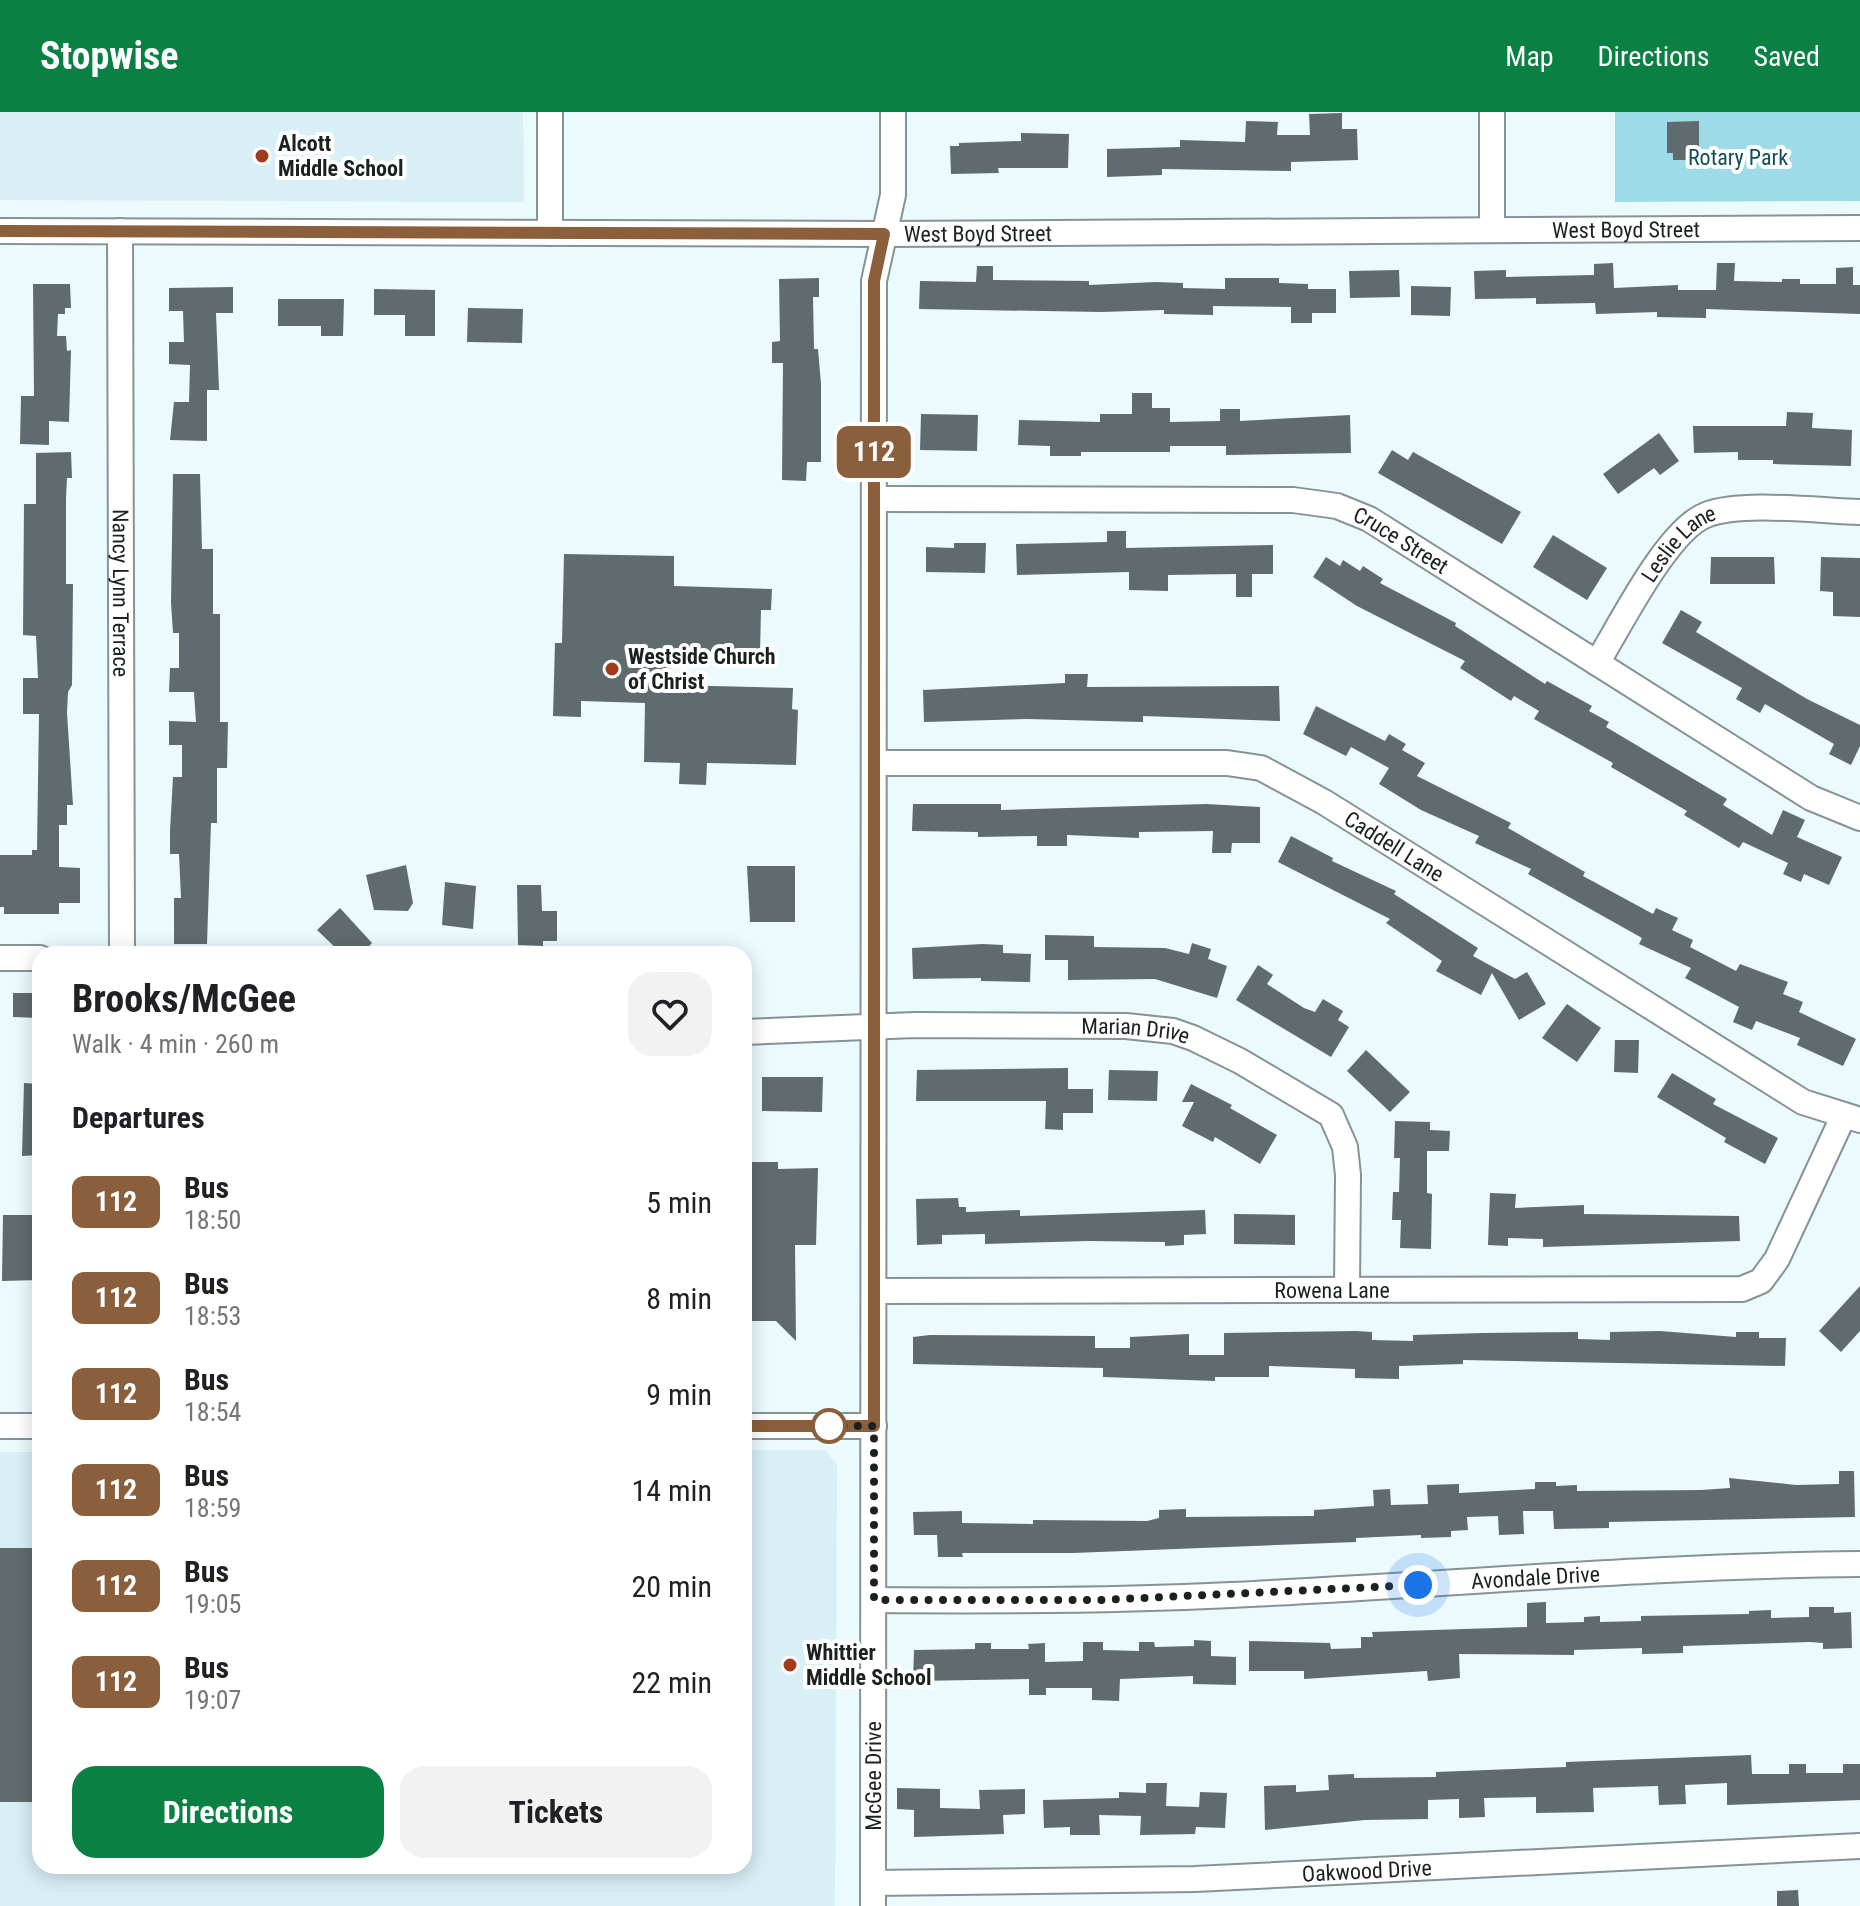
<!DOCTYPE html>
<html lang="en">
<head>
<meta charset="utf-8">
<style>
	body { margin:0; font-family:"Roboto Condensed",sans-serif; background:#f2f2f2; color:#202124; height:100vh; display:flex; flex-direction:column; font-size:30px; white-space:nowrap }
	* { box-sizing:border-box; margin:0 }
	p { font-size:26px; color:#757577 }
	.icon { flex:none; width:44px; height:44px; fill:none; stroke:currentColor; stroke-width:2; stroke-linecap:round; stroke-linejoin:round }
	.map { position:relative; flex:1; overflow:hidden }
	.side { position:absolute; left:32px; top:834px; width:720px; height:928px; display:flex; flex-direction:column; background:#fff; border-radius:24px; box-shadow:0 4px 20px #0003 }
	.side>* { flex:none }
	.badge { padding:0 16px; border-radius:12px; font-size:28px; line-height:52px }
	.you { position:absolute; width:40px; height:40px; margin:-20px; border:6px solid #fff; border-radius:50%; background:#1a73e8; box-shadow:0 0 0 12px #1a73e833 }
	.map>.badge { position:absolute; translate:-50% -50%; box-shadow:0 0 0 4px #fff }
	h2 { padding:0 40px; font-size:30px; line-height:72px }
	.round { display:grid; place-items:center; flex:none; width:84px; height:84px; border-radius:24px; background:#f2f2f2 }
	.summary { display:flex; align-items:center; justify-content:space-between; height:136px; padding:0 40px }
	h1 { font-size:38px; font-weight:700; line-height:60px }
	.primary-button { display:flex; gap:16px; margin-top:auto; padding:16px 40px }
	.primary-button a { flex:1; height:92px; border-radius:24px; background:#0b8043; color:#fff; font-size:32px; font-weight:700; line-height:92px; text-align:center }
	.primary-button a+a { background:#f2f2f2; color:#202124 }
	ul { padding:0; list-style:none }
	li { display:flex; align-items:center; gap:24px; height:96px; padding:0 40px }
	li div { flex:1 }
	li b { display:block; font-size:30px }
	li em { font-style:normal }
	li .badge { min-width:88px; font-weight:700; text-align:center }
	header { display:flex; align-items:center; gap:48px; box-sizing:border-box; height:112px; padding:0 40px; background:#0b8043; color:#fff }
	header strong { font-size:38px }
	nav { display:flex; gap:44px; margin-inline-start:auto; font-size:28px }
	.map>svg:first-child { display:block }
	.built { fill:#d8eff5 }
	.green { fill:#9ddbe9 }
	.building { fill:#5f6b6e }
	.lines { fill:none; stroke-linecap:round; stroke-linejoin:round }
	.minor-casing { stroke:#869396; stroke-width:28 }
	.minor { stroke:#fff; stroke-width:24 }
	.line-casing { stroke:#fff; stroke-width:18 }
	.line { stroke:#8b5e3c; stroke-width:12 }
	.walk { stroke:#1b2021; stroke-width:8; stroke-dasharray:0 14.4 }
	.poi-dot { fill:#a23a1e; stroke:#fff; stroke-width:3 }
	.stop-dot { fill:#fff; stroke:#8b5e3c; stroke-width:4 }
	.labels { text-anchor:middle; stroke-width:8; stroke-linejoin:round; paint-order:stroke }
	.poi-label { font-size:22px; font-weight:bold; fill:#1b2021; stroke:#fff; text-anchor:start }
	.park-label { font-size:22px; fill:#104f5a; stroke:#fff }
	.street-label { font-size:22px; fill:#1b2021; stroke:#fff }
</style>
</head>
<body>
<header>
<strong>Stopwise</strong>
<nav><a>Map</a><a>Directions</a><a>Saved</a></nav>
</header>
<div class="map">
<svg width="1860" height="1794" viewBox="0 0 1860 1794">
	<rect width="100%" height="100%" fill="#ebfafd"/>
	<!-- built -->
	<path class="built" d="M0,0H523L524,90L0,88Z
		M744,1338H825L837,1353L835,1794H0V1340H40V1754H744Z"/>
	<!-- green -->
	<path class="green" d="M1615,0H1860V89L1615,90Z"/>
	<!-- building -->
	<path class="building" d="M1342,1V17H1357L1358,48L1291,50V59L1162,57V63L1107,65V37L1180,35V28L1245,30L1246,9L1278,10L1277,23H1310L1309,2Z
		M1699,9V41H1693V48H1673V41H1667V10Z
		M1021,21L1069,22L1068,56H998L999,61L951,62L950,34H959V31L1021,29Z
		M1613,151L1614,176L1678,173V178H1716L1717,151H1735L1734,169L1782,170V167H1800V172H1836V156L1853,155V173H1860V202L1706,197V206L1657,205V200L1596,202L1595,191L1536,192V186L1475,187L1474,159L1506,158V165L1594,163V152Z
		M977,154H993V168L1089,169V173L1156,170L1183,171V176L1225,177V166H1279V171L1308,172V177H1336V201H1312V211H1291V195L1213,194V203L1164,202V198L1101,200L919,197L920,169L976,170Z
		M1399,158L1400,185L1350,186L1349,159Z
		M819,166V185H813L814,237H818L821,272V350H807L806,369L782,368L783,251H772V230L780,229L779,167Z
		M33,172H70L71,196H65V202H58L57,224H66L67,239L71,238L69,310L49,309V333L20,332L21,284H34Z
		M1411,174L1451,175L1450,204L1411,203Z
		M233,175V201H216L219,278H207V329L170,328L174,290H189L190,253L169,252V230H184L183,199H169V176Z
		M374,177L435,178V224H405V203H374Z
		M278,187H344L343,224H321V214H278Z
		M468,196L523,197L522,231L467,230Z
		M1132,281H1152V296H1170V310L1220,309V297H1240V309L1350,303L1351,341L1226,343V334H1170V340H1081V344H1050V334L1018,333L1019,308L1100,310V302H1132Z
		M1787,300L1813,301L1812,316L1852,318L1851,354L1773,352V348H1738V340L1694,341L1693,314H1786Z
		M921,302L978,303L977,339L920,338Z
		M1659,321L1679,349L1660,363L1654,356L1618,382L1603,362Z
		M1392,338L1408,348L1413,340L1521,400L1502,432L1378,361Z
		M71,340L72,366H67L66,386V472H73L72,573L68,580L67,601L73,693H67V713H59V755L80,756V791H59V802H4V795H0V743H32V738H37L39,602H23V566H38L36,524L23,523L24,392H36V341Z
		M173,362H200L202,437H213V502H220V610H228L227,656H217V711H211L207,832H174V786H181L179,742H170V719L173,665H182V633H169V609L196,610L194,580H169L170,556H179V521H173L171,491Z
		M1107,419H1126V436L1273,433V462H1252V485H1236V462L1168,463V479L1129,478V460L1017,463L1016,432L1107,430Z
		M1553,423L1607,456L1587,488L1533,455Z
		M954,431H986L985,461L926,460V435L954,436Z
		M564,442L674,444V474L772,477L771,498H761L760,541L671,539L670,573L793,576L792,597L798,598L796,653L707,651L706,673L679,672L680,651L644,650L645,591L581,589V605L553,604L555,531H562Z
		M1326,445L1340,454L1343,448L1360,459L1363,454L1383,467L1380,471L1456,511L1455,514L1545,572L1547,569L1592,594L1589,599L1609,610L1606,615L1727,687L1723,693L1772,723L1783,698L1805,708L1797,725L1842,745L1829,773L1804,762L1801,770L1783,762L1788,751L1743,730L1739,736L1684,703L1687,699L1611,655L1613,651L1534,607L1539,599L1514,584L1511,589L1460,556L1465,549L1357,494L1313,465Z
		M1711,445H1774L1775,472H1710Z
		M1821,445L1860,446V505L1833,504V480L1820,479Z
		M1681,498L1702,510L1696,520L1807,587L1860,613V634L1851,653L1829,642L1834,632L1765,592L1760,601L1736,587L1742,576L1662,531Z
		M1065,562H1088L1087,575L1279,574L1280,609L1143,604V610L1027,607L924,610L923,578L1065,571Z
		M1316,594L1385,629L1389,622L1406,632L1402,638L1425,651L1417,664L1511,711L1508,716L1585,760L1583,764L1653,802L1656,796L1678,806L1672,818L1693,828L1690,835L1736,859L1740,852L1788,870L1783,882L1803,890L1799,900L1856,927L1843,954L1797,933L1800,926L1756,909L1752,918L1733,910L1739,895L1685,866L1691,856L1639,832L1642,826L1528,762L1531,757L1475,731L1479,724L1421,698L1379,672L1389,656L1351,635L1346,644L1303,622Z
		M913,692H1001V698L1206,692L1260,695V731H1232L1231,741H1212L1213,719L1139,720V726L1067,723V734H1037V724L978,725V720L912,719Z
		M1291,724L1333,746L1332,749L1396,779L1394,782L1478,836L1473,844L1515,867L1527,860L1546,892L1519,908L1492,861L1481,883L1436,859L1442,849L1386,811L1390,807L1278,750Z
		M406,753L413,791L408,799L374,798L366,763Z
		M747,754H795V810H750Z
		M445,770L476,774L473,817L442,813Z
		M517,773H541L542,799H557V829H543V834L518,833Z
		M340,796L372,831L362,842H342L317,818Z
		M1045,823L1094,824V835L1165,836L1189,842L1192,831L1211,837L1208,847L1227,854L1217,886L1155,867L1068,868V848H1045Z
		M982,832L1003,833V841L1031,842L1030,870L981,869V866L913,867L912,836Z
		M1258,853L1273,863L1267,872L1304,896L1315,900L1323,887L1343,899L1338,908L1349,915L1331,945L1236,888Z
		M13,881H40V906L13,905Z
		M1567,892L1601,916L1577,950L1542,926Z
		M1615,928H1639L1638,961L1614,960Z
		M1366,938L1410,980L1390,1000L1347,959Z
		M1068,956V977H1093V1001H1063V1018L1045,1017L1046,989H916L917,958Z
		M1109,958L1158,959L1157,989L1108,988Z
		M1672,961L1716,987L1713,992L1778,1026L1765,1052L1724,1030L1726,1026L1657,985Z
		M762,965H823L822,1000L762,999Z
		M24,971L40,972V1043L22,1044Z
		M1191,972L1232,993L1230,996L1277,1023L1260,1052L1215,1025L1213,1030L1182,1014L1194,990H1182Z
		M1395,1009L1430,1010V1018L1450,1019L1449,1039H1427V1081L1432,1082L1431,1137L1400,1136L1401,1108H1392L1393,1080H1399L1400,1046H1394Z
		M744,1050H778V1057L818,1056L816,1133H795L796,1229L776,1209H747Z
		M1490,1081L1516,1082L1515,1096L1584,1093V1102L1739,1104L1740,1129L1543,1135V1127L1508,1126V1134L1488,1133Z
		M958,1086L959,1095H966V1100L1020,1098V1104L1205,1098L1206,1122L1184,1123V1133L1165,1134V1130L1089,1129L985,1132V1122L942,1123V1132L917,1133L916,1087Z
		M1234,1102L1295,1103V1133L1234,1132Z
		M3,1103H40V1168L2,1169Z
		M1860,1174V1219L1841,1240L1819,1219Z
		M1356,1219L1372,1220V1228L1413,1229V1223L1482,1221L1578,1220V1227L1610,1228V1220L1660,1219L1736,1225V1220H1759V1226H1786L1785,1254L1463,1248V1252L1399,1254V1267L1355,1266V1257L1269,1254V1265H1215V1269L1103,1265V1256L913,1252V1225L930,1223L1095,1224V1236H1130V1225L1189,1222V1243H1224V1221Z
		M1839,1359H1854L1855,1405L1609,1410V1416L1554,1417L1553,1399H1523L1524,1422L1499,1423L1498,1404L1467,1405L1468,1418L1451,1419V1425L1421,1426V1423L1356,1426V1430L1073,1441H962L963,1445H938L937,1423H914L913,1400L962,1399V1411L1033,1412V1408L1147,1409L1159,1406V1398L1186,1397V1405L1314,1404V1398L1374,1394L1373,1378L1390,1377L1391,1393L1428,1392L1427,1373L1459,1372V1381L1535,1377V1370H1556V1374L1577,1373V1379L1701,1378L1730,1376L1729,1366L1796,1373L1839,1372Z
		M0,1436H40V1690H0Z
		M1546,1490V1511L1584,1510V1505L1600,1504V1510L1641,1509V1504L1749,1502V1499L1771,1498V1506L1809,1505V1495H1834V1501L1851,1500L1852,1536L1823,1537V1531L1810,1530L1683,1534V1541L1642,1542V1536L1574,1538V1543L1459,1542L1460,1566L1428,1569L1427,1559L1304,1567V1559H1249V1529L1330,1531L1331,1537L1361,1536V1525H1373L1372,1520L1527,1515V1491Z
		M1194,1528L1211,1529V1544L1236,1545V1573L1193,1572V1564L1120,1567L1119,1589L1092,1588V1576H1046V1583H1029V1567L913,1569L914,1538L975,1537V1531H991V1537H1029L1028,1532L1045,1531V1550L1083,1549V1530H1103V1538L1139,1539V1530H1154L1155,1535L1194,1534Z
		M1751,1643L1752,1662H1789V1652H1806V1661H1843V1652H1860V1688L1727,1693V1671L1685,1673L1686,1692L1659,1693L1658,1674L1593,1676L1594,1700L1536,1701V1685L1484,1686L1485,1705L1459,1706V1687L1428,1688V1707L1365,1708L1265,1718L1264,1674L1296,1673V1680L1329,1678L1328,1663L1354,1662V1666L1436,1665V1660L1566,1655V1650Z
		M1146,1671H1167L1166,1694L1199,1695L1200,1680L1227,1681L1225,1716L1196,1715L1195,1722L1140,1723L1141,1704L1099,1703L1100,1723H1070V1715L1044,1716L1043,1688L1119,1686V1680L1146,1681Z
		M897,1676L940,1677V1696L980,1697L979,1678L1025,1677V1702L1003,1703L1004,1722L914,1725V1698L897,1697Z
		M1798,1778L1799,1794H1777V1779Z"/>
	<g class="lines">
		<!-- minor casing -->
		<g class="minor-casing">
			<g id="minor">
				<path d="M550,0V121"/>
				<path d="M1492,0V117"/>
				<path id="s1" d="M0,119L884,122L1860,116"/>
				<path id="s2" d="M120,119L122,842"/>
				<path id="s3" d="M874,387L1293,388L1337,394L1369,407L1811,686L1860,706"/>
				<path id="s4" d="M1597,551C1620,514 1667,418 1706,403C1741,389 1821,399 1860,400"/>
				<path id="s5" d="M874,651H1227L1261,656L1324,690L1803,990L1860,1008"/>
				<path d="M0,846H40"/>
				<path id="s6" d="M744,920L915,913L1126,914L1173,919L1193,926L1240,949L1331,1003L1345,1035L1348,1063L1347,1176"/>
				<path id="s7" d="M874,1179L1742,1177L1761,1169L1777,1147L1843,1005"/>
				<path d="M0,1314H40"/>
				<path d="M744,1314H874"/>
				<path id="s8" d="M874,1488C993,1489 1112,1489 1231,1483C1441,1473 1650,1454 1860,1452"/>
				<path id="s9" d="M873,1771L1195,1767L1860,1734"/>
				<path id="s10" d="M873,1794L874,169L893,83V0"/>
			</g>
		</g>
		<!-- minor -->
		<use href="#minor" class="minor"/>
	</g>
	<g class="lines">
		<!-- line casing -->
		<g class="line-casing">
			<path id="line" d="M0,119L884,122L874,169V1314H744"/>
		</g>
		<!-- line -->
		<use href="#line" class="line"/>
		<!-- walk -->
		<path class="walk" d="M829,1314H874V1488H1100L1418,1473"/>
	</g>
	<!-- markers -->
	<g class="poi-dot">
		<circle cx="262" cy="44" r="8"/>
		<circle cx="612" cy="557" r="8"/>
		<circle cx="790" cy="1553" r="8"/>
	</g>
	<circle class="stop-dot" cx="829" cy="1314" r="16"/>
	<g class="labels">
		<!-- poi labels -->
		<g class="poi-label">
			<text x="278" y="39">Alcott<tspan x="278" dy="25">Middle School</tspan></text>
			<text x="628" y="552">Westside Church<tspan x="628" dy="25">of Christ</tspan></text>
			<text x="806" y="1548">Whittier<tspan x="806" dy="25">Middle School</tspan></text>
		</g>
		<!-- park labels -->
		<g class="park-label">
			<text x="1738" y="53">Rotary Park</text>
		</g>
		<!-- street labels -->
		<g class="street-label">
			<text dy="8" stroke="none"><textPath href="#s1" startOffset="1626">West Boyd Street</textPath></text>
			<text dy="8" stroke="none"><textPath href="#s1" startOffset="978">West Boyd Street</textPath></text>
			<text dy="8" stroke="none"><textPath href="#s3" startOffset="536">Cruce Street</textPath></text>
			<text dy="8" stroke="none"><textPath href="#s4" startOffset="146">Leslie Lane</textPath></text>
			<text dy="8" stroke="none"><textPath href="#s2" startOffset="362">Nancy Lynn Terrace</textPath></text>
			<text dy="8" stroke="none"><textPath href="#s5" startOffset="542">Caddell Lane</textPath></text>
			<text dy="8" stroke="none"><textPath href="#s6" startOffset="392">Marian Drive</textPath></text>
			<text dy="8" stroke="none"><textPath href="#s7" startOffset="458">Rowena Lane</textPath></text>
			<text dy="8" stroke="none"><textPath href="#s8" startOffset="662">Avondale Drive</textPath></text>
			<text dy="8" stroke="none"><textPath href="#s10" startOffset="130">McGee Drive</textPath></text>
			<text dy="8" stroke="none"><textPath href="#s9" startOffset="494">Oakwood Drive</textPath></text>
		</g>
	</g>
</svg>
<div class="you" style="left:1418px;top:1473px"></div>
<b class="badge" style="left:874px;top:340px;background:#8b5e3c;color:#fff">112</b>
<section class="side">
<div class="summary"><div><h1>Brooks/McGee</h1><p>Walk · 4 min · 260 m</p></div><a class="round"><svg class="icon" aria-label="heart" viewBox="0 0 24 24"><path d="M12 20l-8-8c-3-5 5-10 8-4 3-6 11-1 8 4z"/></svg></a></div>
<h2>Departures</h2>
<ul>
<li><span class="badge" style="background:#8b5e3c;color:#fff">112</span><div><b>Bus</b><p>18:50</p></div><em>5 min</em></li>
<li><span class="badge" style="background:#8b5e3c;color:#fff">112</span><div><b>Bus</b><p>18:53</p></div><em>8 min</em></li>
<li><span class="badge" style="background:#8b5e3c;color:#fff">112</span><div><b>Bus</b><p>18:54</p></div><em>9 min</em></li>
<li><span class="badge" style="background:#8b5e3c;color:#fff">112</span><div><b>Bus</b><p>18:59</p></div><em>14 min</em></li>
<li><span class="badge" style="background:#8b5e3c;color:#fff">112</span><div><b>Bus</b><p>19:05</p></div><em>20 min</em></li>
<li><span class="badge" style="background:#8b5e3c;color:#fff">112</span><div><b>Bus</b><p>19:07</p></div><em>22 min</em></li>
</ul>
<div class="primary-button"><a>Directions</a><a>Tickets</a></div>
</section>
</div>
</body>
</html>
